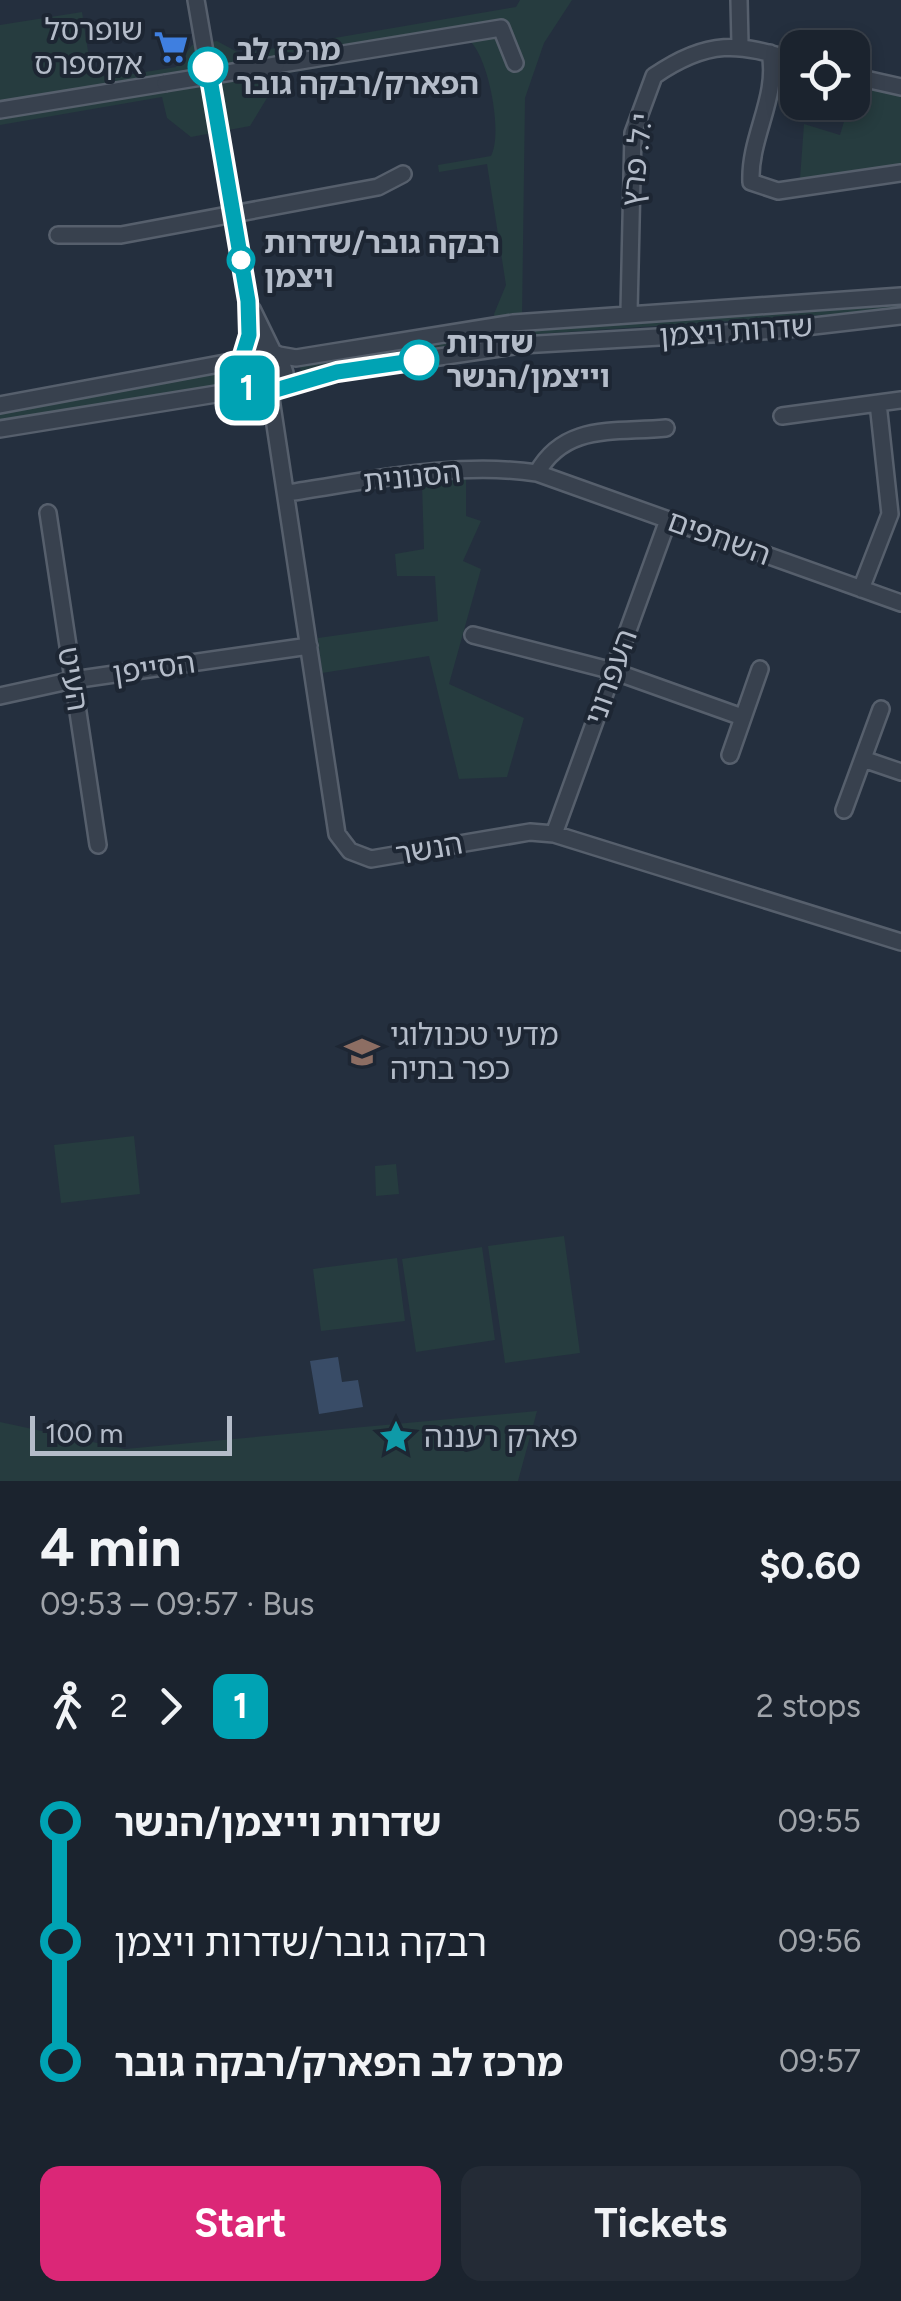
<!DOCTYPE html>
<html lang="en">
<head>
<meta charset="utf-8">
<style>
	body { margin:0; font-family:Figtree,"Noto Sans Hebrew",sans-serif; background:#242b36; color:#f1f3f6; height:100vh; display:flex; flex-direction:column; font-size:38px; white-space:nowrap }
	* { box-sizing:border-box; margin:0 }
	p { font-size:32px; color:#a0a4aa }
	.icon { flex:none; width:55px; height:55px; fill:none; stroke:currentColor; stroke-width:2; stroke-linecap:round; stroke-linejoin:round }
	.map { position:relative; height:1481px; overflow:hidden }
	.drawer { display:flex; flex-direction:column; background:#1b232e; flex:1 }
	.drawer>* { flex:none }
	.badge { padding:0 20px; border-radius:15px; font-size:35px; line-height:65px }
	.fabs { position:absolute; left:780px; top:30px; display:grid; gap:20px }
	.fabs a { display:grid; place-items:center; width:90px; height:90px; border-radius:20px; background:#1b232e; box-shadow:0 5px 15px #0003,0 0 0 2px #39404a; font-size:50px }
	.scale { position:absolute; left:30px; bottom:25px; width:202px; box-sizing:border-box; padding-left:10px; border:5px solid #b4bcc9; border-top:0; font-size:28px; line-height:35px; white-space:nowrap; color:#b4bcc9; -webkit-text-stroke:8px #1d2633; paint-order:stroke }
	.map>.badge { position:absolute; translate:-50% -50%; box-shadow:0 0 0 5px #fff }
	.legs { display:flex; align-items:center; gap:15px; height:110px; padding:0 40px; font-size:32px }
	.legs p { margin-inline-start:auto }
	.headline { display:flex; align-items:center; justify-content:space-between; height:170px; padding:0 40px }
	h1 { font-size:55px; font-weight:700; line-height:75px }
	.cta { display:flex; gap:20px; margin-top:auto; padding:20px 40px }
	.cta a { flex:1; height:115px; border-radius:20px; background:#db2777; color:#fff; font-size:40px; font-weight:700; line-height:115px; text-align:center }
	.cta a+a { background:#242b36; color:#f1f3f6 }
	ul { padding:0 40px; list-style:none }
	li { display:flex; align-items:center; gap:35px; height:120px; font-size:38px }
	li i { display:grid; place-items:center; width:15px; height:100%; margin:0 12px; background:currentColor }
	li i::after { content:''; width:25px; height:25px; margin:-12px; border:8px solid; border-radius:50%; background:#1b232e }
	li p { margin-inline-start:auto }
	li:first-child i { background:linear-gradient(#0000 50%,currentColor 0) }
	li:last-child i { background:linear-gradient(currentColor 50%,#0000 0) }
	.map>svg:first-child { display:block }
	.green { fill:#263c3f }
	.water { fill:#394c67 }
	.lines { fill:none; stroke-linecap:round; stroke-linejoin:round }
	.minor-casing { stroke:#565f6c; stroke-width:20 }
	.minor { stroke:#38414e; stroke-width:15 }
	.minor-bridge-casing { stroke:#565f6c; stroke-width:20; stroke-linecap:butt }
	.minor-bridge { stroke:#38414e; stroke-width:15 }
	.line-1-casing { stroke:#fff; stroke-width:22 }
	.line-1 { stroke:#00a3b4; stroke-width:15 }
	.stop-1-dot { fill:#fff; stroke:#00a3b4; stroke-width:5 }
	.labels { text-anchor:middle; stroke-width:8; stroke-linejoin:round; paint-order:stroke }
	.poi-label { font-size:30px; fill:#b4bcc9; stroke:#1d2633; text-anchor:start }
	.stop-label { font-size:30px; font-weight:bold; fill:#b4bcc9; stroke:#1d2633; text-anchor:start }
	.street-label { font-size:30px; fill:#b4bcc9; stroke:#1d2633 }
</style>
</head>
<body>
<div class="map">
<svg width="901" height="1481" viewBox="0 0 901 1481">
	<rect width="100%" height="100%" fill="#242f3e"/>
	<!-- green -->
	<path class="green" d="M520,0H572L544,43L525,98L522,318L495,323L494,314L506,285L487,164L439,172L438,165L491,156C503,133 489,61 471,42L265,77L267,98L250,126L191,137L167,118L162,97L0,125V25L82,12L91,71L108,78L176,67L192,45L217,41L241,54L516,7Z
		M855,85L901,93V165L800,179L804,124L840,135Z
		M901,304L896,310L522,335L301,373L299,360L517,326Z
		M235,365L238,385L0,424V406Z
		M466,479V516L481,521L463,561L481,569L449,684L524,718L507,777L459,779L429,656L322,673L318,638L438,621L435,576H397L395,554L424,549L422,484Z
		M134,1136L140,1194L61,1203L54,1145Z
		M396,1164L399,1194L376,1196L375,1166Z
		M564,1236L580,1353L505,1363L488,1246Z
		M482,1247L495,1340L416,1352L402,1259Z
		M397,1258L405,1321L321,1331L313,1269Z
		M537,1411L518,1481H0V1422L125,1449Z"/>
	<!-- water -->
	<path class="water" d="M338,1357L342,1382L358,1380L363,1407L319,1414L310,1361Z"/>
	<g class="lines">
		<!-- minor casing -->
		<g class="minor-casing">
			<path id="minor" d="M196,0L248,301L249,335L239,376L254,393L270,392L337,372L521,345L779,330L901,316
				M739,0L740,44
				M770,53C779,97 749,137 751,182L778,191L901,173
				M276,65L501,28L515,63
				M852,76L901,87
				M0,110L165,83
				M58,235H121L378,187L403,174
				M252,309L272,350
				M629,312L633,133L654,76C708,39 738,42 798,62
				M246,354L260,347L279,355L285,373L276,390
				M279,355L296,358L513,323L901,296
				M270,392L337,834L350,851L371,859L530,832L554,834L901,942
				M0,405L241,360
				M782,416L901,400
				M0,429L247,389
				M537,473C565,423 614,433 666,428
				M287,493C368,481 455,461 537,473L901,603
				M48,513L98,845
				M861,589L890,514L878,403
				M473,635L613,671L742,717
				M0,696L73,680L309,646
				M730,755L760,669
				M863,759L901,772
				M844,810L881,709
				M554,834L668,520"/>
		</g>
		<!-- minor -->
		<use href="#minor" class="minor"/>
		<!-- minor-bridge casing -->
		<g class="minor-bridge-casing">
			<path id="minor-bridge" d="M165,83L276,65"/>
		</g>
		<!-- minor-bridge -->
		<use href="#minor-bridge" class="minor-bridge"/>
	</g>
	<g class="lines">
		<!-- line-1 casing -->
		<g class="line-1-casing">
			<path id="line-1" d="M208,67L248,301L249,335L239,368L242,383L262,394L337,372L419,360"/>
		</g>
		<!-- line-1 -->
		<use href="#line-1" class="line-1"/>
	</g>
	<!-- icons -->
	<defs>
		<g id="supermarket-bare" transform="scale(2.7)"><path d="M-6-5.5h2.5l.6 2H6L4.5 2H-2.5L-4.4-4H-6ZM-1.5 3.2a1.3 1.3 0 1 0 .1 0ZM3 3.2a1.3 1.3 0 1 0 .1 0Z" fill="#3f7fe0" stroke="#1d2633" stroke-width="2.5" paint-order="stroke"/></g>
		<g id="school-bare" transform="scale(2.7)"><path d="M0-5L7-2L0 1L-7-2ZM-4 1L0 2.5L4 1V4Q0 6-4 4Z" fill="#8d6e63" stroke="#1d2633" stroke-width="2.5" paint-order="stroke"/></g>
		<g id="sight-bare" transform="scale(2.7)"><path d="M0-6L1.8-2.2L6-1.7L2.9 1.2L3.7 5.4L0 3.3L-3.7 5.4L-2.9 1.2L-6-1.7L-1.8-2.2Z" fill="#0f9aa8" stroke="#1d2633" stroke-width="2.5" paint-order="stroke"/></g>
	</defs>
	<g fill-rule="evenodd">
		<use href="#supermarket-bare" x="171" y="47"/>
		<use href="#school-bare" x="362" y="1052"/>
		<use href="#sight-bare" x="396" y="1437"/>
	</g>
	<!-- markers -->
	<g class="stop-1-dot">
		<circle cx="208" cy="67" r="18"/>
		<circle cx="241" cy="260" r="12"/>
		<circle cx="419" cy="360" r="18"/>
	</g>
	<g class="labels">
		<!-- poi labels -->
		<g class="poi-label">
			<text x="143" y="40" text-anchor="end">שופרסל<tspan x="143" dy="34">אקספרס</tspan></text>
			<text x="390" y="1045">מדעי טכנולוגי<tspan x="390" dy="34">כפר בתיה</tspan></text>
			<text x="424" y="1447">פארק רעננה</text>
		</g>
		<!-- stop labels -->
		<g class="stop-label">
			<text x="236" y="60">מרכז לב<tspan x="236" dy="34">הפארק/רבקה גובר</tspan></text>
			<text x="264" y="253">רבקה גובר/שדרות<tspan x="264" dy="34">ויצמן</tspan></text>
			<text x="446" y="353">שדרות<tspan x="446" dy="34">וייצמן/הנשר</tspan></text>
		</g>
		<!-- street labels -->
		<g class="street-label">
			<text transform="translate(637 160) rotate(-84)" y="10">י.ל. פרץ</text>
			<text transform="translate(736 331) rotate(-4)" y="10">שדרות ויצמן</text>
			<text transform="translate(412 477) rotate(-6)" y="10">הסנונית</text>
			<text transform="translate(719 538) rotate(20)" y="10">השחפים</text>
			<text transform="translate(154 668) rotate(-8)" y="10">הסייפן</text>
			<text transform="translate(611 677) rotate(-70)" y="10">העפרוני</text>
			<text transform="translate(73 679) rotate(81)" y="10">העיט</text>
			<text transform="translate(429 849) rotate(-10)" y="10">הנשר</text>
		</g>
	</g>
</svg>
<div class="fabs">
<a><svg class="icon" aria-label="locate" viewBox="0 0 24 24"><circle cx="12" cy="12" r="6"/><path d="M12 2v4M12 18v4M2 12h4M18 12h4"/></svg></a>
</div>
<div class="scale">100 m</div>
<b class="badge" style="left:247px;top:388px;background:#00a3b4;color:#fff">1</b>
</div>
<section class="drawer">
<div class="headline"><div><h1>4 min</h1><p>09:53 – 09:57 · Bus</p></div><b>$0.60</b></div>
<div class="legs"><svg class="icon" aria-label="walk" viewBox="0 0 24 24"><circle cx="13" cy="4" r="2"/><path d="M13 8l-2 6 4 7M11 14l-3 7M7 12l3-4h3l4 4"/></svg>2<svg class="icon" aria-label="forward" viewBox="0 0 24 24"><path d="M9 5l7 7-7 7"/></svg><b class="badge" style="background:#00a3b4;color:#fff">1</b><p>2 stops</p></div>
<ul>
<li><i style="color:#00a3b4"></i><b>שדרות וייצמן/הנשר</b><p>09:55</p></li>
<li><i style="color:#00a3b4"></i><span>רבקה גובר/שדרות ויצמן</span><p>09:56</p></li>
<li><i style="color:#00a3b4"></i><b>מרכז לב הפארק/רבקה גובר</b><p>09:57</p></li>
</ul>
<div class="cta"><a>Start</a><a>Tickets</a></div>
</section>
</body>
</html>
